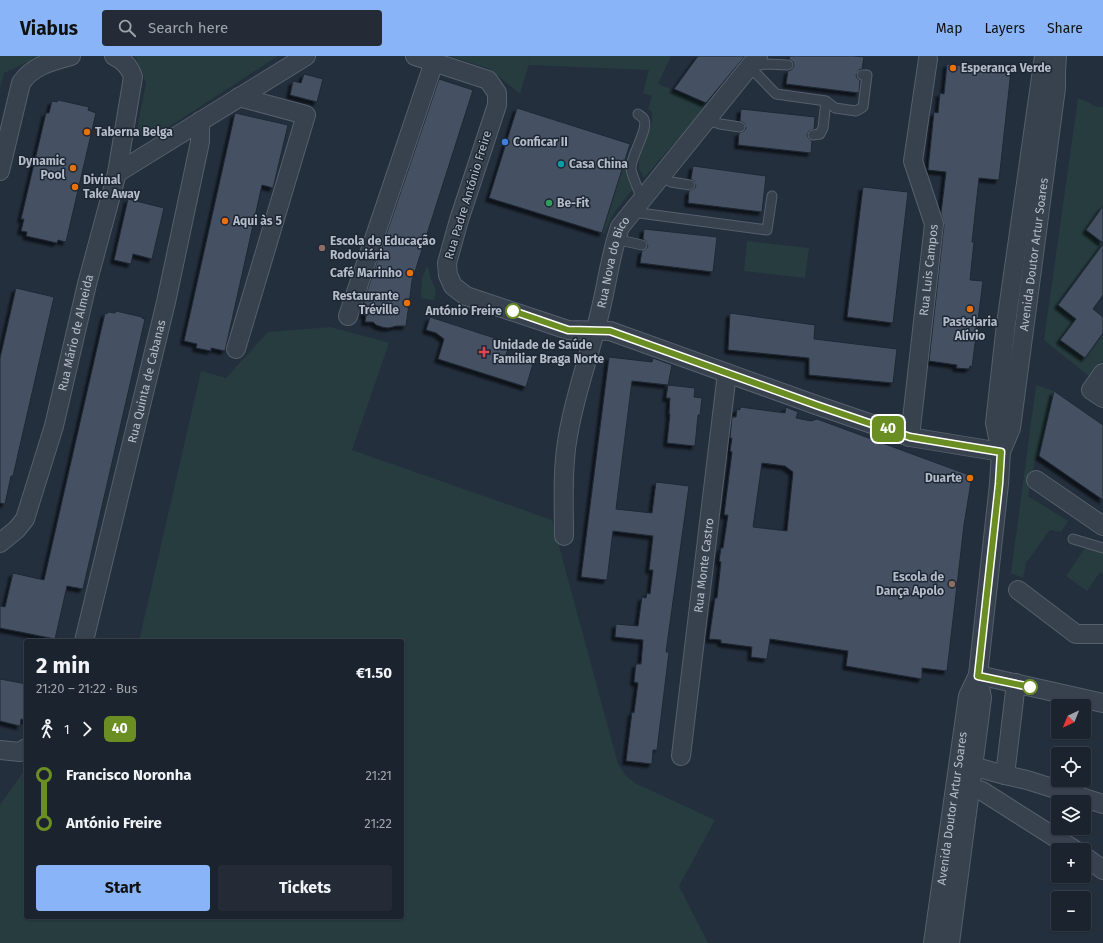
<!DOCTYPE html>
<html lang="en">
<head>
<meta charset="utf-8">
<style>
	body { margin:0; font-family:"Fira Sans",sans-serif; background:#242b36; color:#f1f3f6; height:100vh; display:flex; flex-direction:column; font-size:15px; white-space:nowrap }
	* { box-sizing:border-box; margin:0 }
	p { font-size:13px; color:#a0a4aa }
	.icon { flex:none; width:22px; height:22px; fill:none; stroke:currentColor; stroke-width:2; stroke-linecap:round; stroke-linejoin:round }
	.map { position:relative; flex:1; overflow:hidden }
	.drawer { position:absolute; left:24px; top:583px; width:380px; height:280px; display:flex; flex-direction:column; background:#1b232e; border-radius:4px; box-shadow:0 1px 3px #0004,0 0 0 1px #39404a }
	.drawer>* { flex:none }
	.badge { padding:0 8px; border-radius:6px; font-size:14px; line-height:26px }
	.needle { width:26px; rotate:223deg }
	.tools { position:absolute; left:1051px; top:643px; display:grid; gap:8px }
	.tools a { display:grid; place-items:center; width:40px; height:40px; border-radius:4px; background:#1b232e; box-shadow:0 1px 3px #0004,0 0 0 1px #39404a; font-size:20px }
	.map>.badge { position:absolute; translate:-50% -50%; box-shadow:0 0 0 2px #fff }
	.legs { display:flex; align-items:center; gap:6px; height:44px; padding:0 12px; font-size:13px }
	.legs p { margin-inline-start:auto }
	.head { display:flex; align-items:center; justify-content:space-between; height:68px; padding:0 12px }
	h1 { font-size:22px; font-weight:700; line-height:30px }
	.primary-button { display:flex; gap:8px; margin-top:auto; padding:8px 12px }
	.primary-button a { flex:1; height:46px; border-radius:4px; background:#8ab4f8; color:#111; font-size:16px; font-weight:700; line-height:46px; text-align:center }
	.primary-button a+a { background:#242b36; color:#f1f3f6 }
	ul { padding:0 12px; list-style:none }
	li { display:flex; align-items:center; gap:14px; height:48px; font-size:15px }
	li i { display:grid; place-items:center; width:6px; height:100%; margin:0 5px; background:currentColor }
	li i::after { content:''; width:10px; height:10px; margin:-5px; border:3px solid; border-radius:50%; background:#1b232e }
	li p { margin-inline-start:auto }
	li:first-child i { background:linear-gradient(#0000 50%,currentColor 0) }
	li:last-child i { background:linear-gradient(currentColor 50%,#0000 0) }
	header { display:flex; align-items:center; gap:24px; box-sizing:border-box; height:56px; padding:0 20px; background:#8ab4f8; color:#111 }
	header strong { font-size:19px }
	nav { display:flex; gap:22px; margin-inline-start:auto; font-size:14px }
	.search { width:280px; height:36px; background:#242b36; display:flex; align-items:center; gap:10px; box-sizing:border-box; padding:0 14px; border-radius:4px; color:#a0a4aa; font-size:15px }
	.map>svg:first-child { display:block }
	.green { fill:#263c3f }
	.building { fill:#455162; stroke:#1f2835; fill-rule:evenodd; filter:url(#shadow) }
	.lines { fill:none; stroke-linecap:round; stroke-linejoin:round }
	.service-casing { stroke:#565f6c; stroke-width:11 }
	.minor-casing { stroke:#565f6c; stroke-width:20 }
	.service { stroke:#38414e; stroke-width:9 }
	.minor { stroke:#38414e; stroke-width:18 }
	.line-1-casing { stroke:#fff; stroke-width:9 }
	.line-1 { stroke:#6b8e23; stroke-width:6 }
	.food-dot { fill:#e8710a; stroke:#1d2633; stroke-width:1.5 }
	.shop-dot { fill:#3f7fe0; stroke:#1d2633; stroke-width:1.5 }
	.culture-dot { fill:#0f9aa8; stroke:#1d2633; stroke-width:1.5 }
	.leisure-dot { fill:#2e9e5b; stroke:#1d2633; stroke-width:1.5 }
	.education-dot { fill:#8d6e63; stroke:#1d2633; stroke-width:1.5 }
	.stop-1-dot { fill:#fff; stroke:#6b8e23; stroke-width:2 }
	.health-dot { fill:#e0444e; stroke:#1d2633; stroke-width:1.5 }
	.labels { text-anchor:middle; stroke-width:3; stroke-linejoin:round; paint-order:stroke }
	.poi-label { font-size:12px; font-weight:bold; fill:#b4bcc9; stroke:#1d2633; text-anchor:start }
	.street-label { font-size:12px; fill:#b4bcc9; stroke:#1d2633 }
	.stop-label { font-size:12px; font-weight:bold; fill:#b4bcc9; stroke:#1d2633; text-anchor:end }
</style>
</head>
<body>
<header>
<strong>Viabus</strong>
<div class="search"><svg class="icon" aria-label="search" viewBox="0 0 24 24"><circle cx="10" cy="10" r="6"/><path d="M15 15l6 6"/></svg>Search here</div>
<nav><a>Map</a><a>Layers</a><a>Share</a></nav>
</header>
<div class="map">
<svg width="1103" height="887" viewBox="0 0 1103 887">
	<defs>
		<filter id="shadow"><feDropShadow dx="-3.5" dy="3.5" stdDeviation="1" flood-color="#0009"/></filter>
	</defs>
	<rect width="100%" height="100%" fill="#242f3e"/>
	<!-- green -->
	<path class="green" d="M0,0H40L4,17L0,32Z
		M133,0H278L155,80L143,81L137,73L146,27L136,2Z
		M450,0H671L658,28L708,48L644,122L639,113V101L652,66V56L648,53L652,40L643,37L649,14L529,9L531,1L520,38L490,13Z
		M1078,42L1098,51H1103V150L1086,174L1103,187V188L1076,263L1061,284L1085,302L1103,277V305L1091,322L1044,284Z
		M626,99C627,110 634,124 632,134L613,158L604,178L602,177Z
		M747,185L809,192L805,222L744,215Z
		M427,210L428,211L431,223L436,234L434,244L421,242L422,222Z
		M331,271L389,287L352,394L552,464L618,708L626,720L637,728L715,764L679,830L708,887H0V749L26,712V861H402V585H139L201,315L226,322L268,276Z
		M1036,329L1054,335L1039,400L1035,404L1028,440L1068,465L1061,476L1050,474L1026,507L1023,522L1011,517Z
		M1085,492L1103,496V518L1100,516L1087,535L1066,520Z"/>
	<!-- building -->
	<path class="building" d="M698,0H745L706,47L674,33Z
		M790,0H853L864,1L862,13L859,14L856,19L857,22L860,25L859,37L786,28L788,15L791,14L794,10L793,6L789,3Z
		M947,8L1011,15L999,124L979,122L972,186H974L970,224L983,225L972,311L970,310L969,313L956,312L957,309L929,305L944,169L941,157L946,116L928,114L934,56L938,57L940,37L944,38Z
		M304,18L323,23L317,46L290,39L293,25L301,27Z
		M439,23L473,34L412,225L406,270H397L388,272L382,271L376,269L373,266H365L366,259H364V244Z
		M58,44L89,51L88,54L96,57L66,186L58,184L57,187L26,180L27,176L21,175L24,163H21L46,57H49L52,45L57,46Z
		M517,52L630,88L602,177L489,142Z
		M741,53L815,61L814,73L809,75L807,79L809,83L812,85L811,97L738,89L739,77L744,75L746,72L744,67L740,65Z
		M235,57L288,69L273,132L262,129L225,295L211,292V295L196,292L197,288L184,285Z
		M693,110L766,120L762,156L688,147L689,135L694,133L696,130L694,125L691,123Z
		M863,131L908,136L893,267L847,261Z
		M128,143L164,152L152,203L133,198L131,208L114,204Z
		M1103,150V187L1086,174Z
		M644,173L717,181L713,216L640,207L642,195L646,193L648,190L646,185L643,183Z
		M1103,188V239L1093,253L1103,261V277L1085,302L1060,284L1076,263L1058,249Z
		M16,232L54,241L13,420H11L5,448L0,447V302Z
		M116,255L142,261V262L145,263L83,533L67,530L55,583L0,572V550L5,551L13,517L44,524L105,257L107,258L108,256L115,257Z
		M730,257L815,269L814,283L897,293L893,327L809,319V302L728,294Z
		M430,261L510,287L506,299L533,308L526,331L438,303L444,283L436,277L426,274Z
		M609,301L652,306L653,302L672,309L668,329L632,325L616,453L652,457L656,426L689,430L666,596H669L657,694H653L652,708L626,705L632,656L634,657L638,627L634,626L635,616L636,608H641L643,584L615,581L616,568L638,570L642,541L646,542L647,537L650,538L653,514H649L653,480L613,475L607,524L581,521Z
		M668,329L695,332L694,341L702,342L700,359H698L695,390L667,387L670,358H669L670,342H666Z
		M1054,335L1103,369V444L1039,400Z
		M740,351L785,357L786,351L798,356L796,362L811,365L817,363L972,420L964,469L947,615L922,612V623L846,610L848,595L770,583L767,603L751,601L752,591L721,587V584L709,583L715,542H717L721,506L719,505L721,492H723L728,459H724L732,396L730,395L732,382H730L732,361H736L737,353L740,354ZM762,407L785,410L793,416L787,475L753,471Z
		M0,623L26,628V664L21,663L20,670L0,665Z"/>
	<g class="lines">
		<!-- service casing -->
		<g class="service-casing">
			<path id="service" d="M751,10L767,8L788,9
				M750,11L776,38L826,45L835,52L856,55L863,51L867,19H862
				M638,58C639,59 641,60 643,62C651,71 630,100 631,113C632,120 639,135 642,143
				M707,64L720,68L740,71
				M813,79L820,78L823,72L826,45
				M661,119L671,126L690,129
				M632,156L767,174L772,140
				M615,183L642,189
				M1073,483L1103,492"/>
		</g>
		<!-- minor casing -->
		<g class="minor-casing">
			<g id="minor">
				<path d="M415,0L488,24L497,37V49L459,164L447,207L448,219L453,230L466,240L568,274L610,275L819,350L910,381L1001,396"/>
				<path d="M0,115L21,27C32,10 52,5 71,0"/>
				<path d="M117,117L306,0"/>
				<path d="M348,260L434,6"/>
				<path d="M236,293L306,59L239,41"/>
				<path d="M1103,317L1091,334L1103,342"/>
				<path id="s1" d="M910,381L934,168L913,105L928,3"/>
				<path id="s2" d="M1001,396L1011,372L1056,32V16L1057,0"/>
				<path d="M1036,424L1103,470"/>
				<path id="s3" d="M564,480C564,449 562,417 567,386C573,343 589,302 599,260C607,230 610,199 620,171L758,0"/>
				<path id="s4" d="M0,487L17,473L25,463L54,370L87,228L117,117L133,21C130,11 123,4 114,0"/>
				<path d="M1018,534L1076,578H1103"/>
				<path id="s5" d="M84,585L166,246L200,86V65"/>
				<path d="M978,619L1103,647"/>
				<path d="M0,694L20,696L26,692"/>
				<path id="s6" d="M681,700L727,317"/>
				<path d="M972,710L1005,719L1027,724L1103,748"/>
				<path d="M1005,719L1016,627"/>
				<path d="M970,732L982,735L1075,794"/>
				<path d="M1084,800L1103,814"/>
				<path id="s7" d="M933,887L968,640L978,619"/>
				<path d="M950,887L982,642L978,619L999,428L1001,396L995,367L1006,268L1044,0"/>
			</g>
		</g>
		<!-- service -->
		<use href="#service" class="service"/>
		<!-- minor -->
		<use href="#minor" class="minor"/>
	</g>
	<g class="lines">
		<!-- line-1 casing -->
		<g class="line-1-casing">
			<path id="line-1" d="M513,255L568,274L610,275L819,350L910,381L1001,396L999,428L978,620L1030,631"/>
		</g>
		<!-- line-1 -->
		<use href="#line-1" class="line-1"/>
	</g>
	<!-- markers -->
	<g class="food-dot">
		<circle cx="953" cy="12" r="4"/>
		<circle cx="87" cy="76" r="4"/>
		<circle cx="73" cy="112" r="4"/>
		<circle cx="75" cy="131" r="4"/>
		<circle cx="225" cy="165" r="4"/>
		<circle cx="410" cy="217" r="4"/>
		<circle cx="407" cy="247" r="4"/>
		<circle cx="970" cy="253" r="4"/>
		<circle cx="970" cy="422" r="4"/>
	</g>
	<circle class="shop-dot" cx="505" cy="86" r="4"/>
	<circle class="culture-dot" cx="561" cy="108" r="4"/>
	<circle class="leisure-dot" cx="549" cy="147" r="4"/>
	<g class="education-dot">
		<circle cx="322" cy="192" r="4"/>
		<circle cx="952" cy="528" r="4"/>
	</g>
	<g class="stop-1-dot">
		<circle cx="513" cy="255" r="7"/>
		<circle cx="1030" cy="631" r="7"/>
	</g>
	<path class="health-dot" d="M482 290h4v4h4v4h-4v4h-4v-4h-4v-4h4z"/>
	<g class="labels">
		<!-- poi labels -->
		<g class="poi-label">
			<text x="961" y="16">Esperança Verde</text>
			<text x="95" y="80">Taberna Belga</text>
			<text x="513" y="90">Conficar II</text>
			<text x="65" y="109" text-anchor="end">Dynamic<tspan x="65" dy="14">Pool</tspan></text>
			<text x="569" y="112">Casa China</text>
			<text x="83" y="128">Divinal<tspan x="83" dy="14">Take Away</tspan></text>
			<text x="557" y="151">Be-Fit</text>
			<text x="233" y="169">Aqui às 5</text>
			<text x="330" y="189">Escola de Educação<tspan x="330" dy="14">Rodoviária</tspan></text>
			<text x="402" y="221" text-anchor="end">Café Marinho</text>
			<text x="399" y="244" text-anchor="end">Restaurante<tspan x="399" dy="14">Tréville</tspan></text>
			<text x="970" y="270" text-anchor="middle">Pastelaria<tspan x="970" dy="14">Alívio</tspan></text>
			<text x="493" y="293">Unidade de Saúde<tspan x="493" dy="14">Familiar Braga Norte</tspan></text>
			<text x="962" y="426" text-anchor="end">Duarte</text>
			<text x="944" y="525" text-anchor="end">Escola de<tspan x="944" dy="14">Dança Apolo</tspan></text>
		</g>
		<!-- street labels -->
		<g class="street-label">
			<text transform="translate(468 139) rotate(-73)" y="4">Rua Padre António Freire</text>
			<text dy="4" stroke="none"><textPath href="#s2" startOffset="201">Avenida Doutor Artur Soares</textPath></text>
			<text dy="4" stroke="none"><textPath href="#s3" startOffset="280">Rua Nova do Bico</textPath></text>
			<text dy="4" stroke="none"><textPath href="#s1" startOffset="168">Rua Luis Campos</textPath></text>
			<text dy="4" stroke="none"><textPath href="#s4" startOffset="228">Rua Mário de Almeida</textPath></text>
			<text dy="4" stroke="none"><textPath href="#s5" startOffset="267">Rua Quinta de Cabanas</textPath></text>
			<text dy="4" stroke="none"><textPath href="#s6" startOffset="192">Rua Monte Castro</textPath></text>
			<text dy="4" stroke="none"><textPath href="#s7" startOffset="136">Avenida Doutor Artur Soares</textPath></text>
		</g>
		<!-- stop labels -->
		<g class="stop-label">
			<text x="502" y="259">António Freire</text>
		</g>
	</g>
</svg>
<div class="tools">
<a><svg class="needle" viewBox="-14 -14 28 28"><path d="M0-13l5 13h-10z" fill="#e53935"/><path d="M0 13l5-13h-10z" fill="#a0a4aa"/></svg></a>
<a><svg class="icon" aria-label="locate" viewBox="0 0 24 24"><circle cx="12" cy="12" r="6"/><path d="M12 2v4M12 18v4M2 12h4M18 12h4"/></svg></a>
<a><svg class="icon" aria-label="layers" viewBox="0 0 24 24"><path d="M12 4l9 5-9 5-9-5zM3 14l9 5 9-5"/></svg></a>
<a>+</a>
<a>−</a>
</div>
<b class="badge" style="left:888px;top:373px;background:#6b8e23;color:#fff">40</b>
<section class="drawer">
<div class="head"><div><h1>2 min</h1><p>21:20 – 21:22 · Bus</p></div><b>€1.50</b></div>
<div class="legs"><svg class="icon" aria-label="walk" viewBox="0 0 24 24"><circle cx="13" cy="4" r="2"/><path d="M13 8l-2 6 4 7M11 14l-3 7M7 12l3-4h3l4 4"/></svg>1<svg class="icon" aria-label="forward" viewBox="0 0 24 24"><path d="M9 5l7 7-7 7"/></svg><b class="badge" style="background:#6b8e23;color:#fff">40</b></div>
<ul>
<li><i style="color:#6b8e23"></i><b>Francisco Noronha</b><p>21:21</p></li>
<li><i style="color:#6b8e23"></i><b>António Freire</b><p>21:22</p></li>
</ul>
<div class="primary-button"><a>Start</a><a>Tickets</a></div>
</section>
</div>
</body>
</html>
